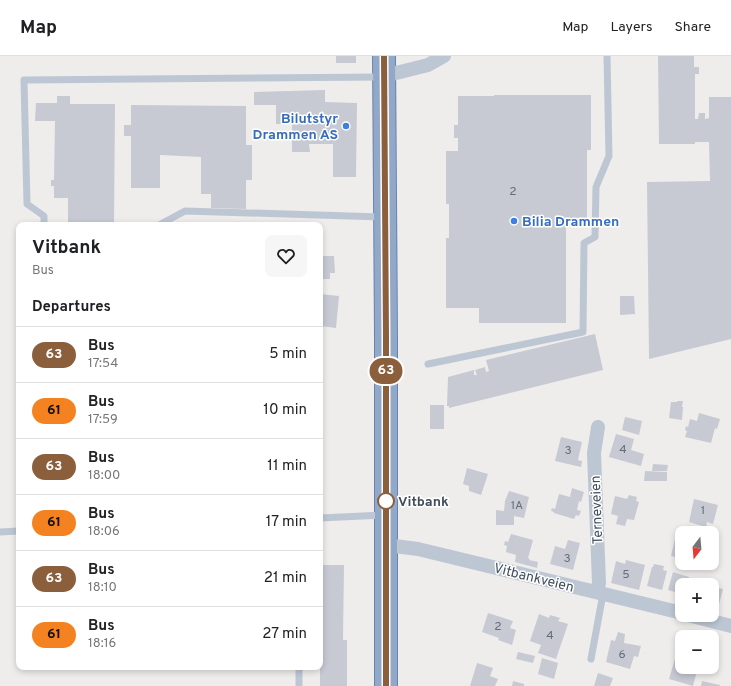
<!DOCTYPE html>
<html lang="en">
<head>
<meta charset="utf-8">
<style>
	body { margin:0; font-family:Overpass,sans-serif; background:#f6f6f6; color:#202124; height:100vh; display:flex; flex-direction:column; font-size:15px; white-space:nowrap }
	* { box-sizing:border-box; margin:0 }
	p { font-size:13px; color:#757577 }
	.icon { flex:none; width:22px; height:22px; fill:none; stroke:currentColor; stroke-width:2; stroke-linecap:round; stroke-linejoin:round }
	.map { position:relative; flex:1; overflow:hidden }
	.details { position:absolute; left:16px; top:166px; width:307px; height:448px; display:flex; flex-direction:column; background:#fff; border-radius:8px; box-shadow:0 2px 6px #0003 }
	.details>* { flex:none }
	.badge { padding:0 8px; border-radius:13px; font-size:14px; line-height:26px }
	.needle { width:26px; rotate:196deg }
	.buttons { position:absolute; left:675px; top:470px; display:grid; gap:8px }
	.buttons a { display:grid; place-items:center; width:44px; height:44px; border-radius:8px; background:#fff; box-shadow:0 2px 6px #0003; font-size:20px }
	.map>.badge { position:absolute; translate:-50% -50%; box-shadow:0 0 0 2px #fff }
	h2 { padding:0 16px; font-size:15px; line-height:36px }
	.round { display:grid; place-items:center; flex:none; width:42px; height:42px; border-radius:8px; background:#f6f6f6 }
	.overview { display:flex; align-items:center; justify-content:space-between; height:68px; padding:0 16px }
	h1 { font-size:19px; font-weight:700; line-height:30px }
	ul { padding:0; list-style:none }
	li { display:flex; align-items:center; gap:12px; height:56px; padding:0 16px; border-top:1px solid #e0e0e0 }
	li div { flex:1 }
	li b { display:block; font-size:15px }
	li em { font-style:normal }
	li .badge { min-width:44px; font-weight:700; text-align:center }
	header { display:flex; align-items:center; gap:24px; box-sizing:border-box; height:56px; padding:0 20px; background:#fff; border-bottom:1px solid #e0e0e0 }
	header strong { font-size:19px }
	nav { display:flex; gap:22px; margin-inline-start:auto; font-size:14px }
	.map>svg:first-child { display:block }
	.building { fill:#c7cad3 }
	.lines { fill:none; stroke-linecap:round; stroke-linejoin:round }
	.trunk-casing { stroke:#6883ae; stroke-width:24 }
	.service { stroke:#bdc7d4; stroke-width:7 }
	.minor { stroke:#bdc7d4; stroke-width:14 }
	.trunk { stroke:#92a8c8; stroke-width:22 }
	.line-casing { stroke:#fff; stroke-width:9 }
	.line { stroke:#8b5e3c; stroke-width:6 }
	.shop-dot { fill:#3f7fe0; stroke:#fff; stroke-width:1.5 }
	.stop-dot { fill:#fff; stroke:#8b5e3c; stroke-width:2 }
	.labels { text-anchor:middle; stroke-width:3; stroke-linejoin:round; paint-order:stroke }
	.number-label { font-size:12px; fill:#636d7a }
	.shop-label { font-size:14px; font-weight:bold; fill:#366cbe; stroke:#fff; text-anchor:end }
	.stop-label { font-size:14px; font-weight:bold; fill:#424e5c; stroke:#fff; text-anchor:start }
	.street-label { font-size:14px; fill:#424e5c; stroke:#fff }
</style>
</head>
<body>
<header>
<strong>Map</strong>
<nav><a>Map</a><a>Layers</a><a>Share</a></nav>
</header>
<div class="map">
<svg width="731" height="630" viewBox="0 0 731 630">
	<rect width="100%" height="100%" fill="#efecec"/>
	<!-- building -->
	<path class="building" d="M336,0H356V7H336Z
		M658,0H694V11H699V18H695V63H698L699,57H705V63L709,62V41H731V283L649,303L647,126L710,125L709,86H695V88H659Z
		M325,34V46L357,47L356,121H333V88H309L310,96H292V68H276V49H254V36Z
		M494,39H591V94H587V162H566V267H479V252H446V182H464H449V148H446V95H458V82H454V69H458V40H494Z
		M57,40H70V48H115L114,169H68V142H54V130H51V124H54L55,65H35L36,47H57Z
		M131,49L246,50V89H252V124H246V153L211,152V138H201V101L160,99V132H131V80H124V69H131Z
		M320,200H334L335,217H330V223H320Z
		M320,238L339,240L336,272L320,270Z
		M620,240H634L635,258L620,259Z
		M595,278L603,314L449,352V350H447L448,321L474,314V319H477L475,314L485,311L486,316L489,315L486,304Z
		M677,345H683L682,351H683L682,364L669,362L671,346H677Z
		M430,349H444V373H430Z
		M699,357L720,363L717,373L715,372L711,387L685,381L687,375L685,374L686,370L688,371L690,363L697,365Z
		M625,361L642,365L639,379L622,374Z
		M616,378L634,383L631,394L644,398L641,410L609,401Z
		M561,381L582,386L578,404L582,405L581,411L555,405Z
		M653,408L668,409L667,415H652Z
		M467,412L488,418L481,439L469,435V430L463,428Z
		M645,415L667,416V425H644Z
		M572,432L584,436L581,446L579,445L577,454L581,455L579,460L576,459L574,463L554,457V456L551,455L552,452L555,453L559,438L570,441Z
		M509,435L529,441L524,462L514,460V469H496V454L504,455L505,445Z
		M629,439L637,441L636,445L639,446L634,464L627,463L625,470L616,468L618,460L611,458L615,440L627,443Z
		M694,443L718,449L713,468L707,466L706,471L689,466Z
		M511,478L533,484L528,502L530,503L529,504L538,506L537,512L515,506L516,499L506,496L507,490L504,489L505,485L508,486Z
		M675,483L682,484V503L671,500Z
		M568,484L580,487L573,514L550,508L555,490L565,493Z
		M626,504L645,509L639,534L611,527L616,505L625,508Z
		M654,508L664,510L663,514L667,515L662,534L647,530L652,511H653Z
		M320,509H344L343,584H347V630H320Z
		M673,516L689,521L687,529H682V538L668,534Z
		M712,531L723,533L718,552L712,550Z
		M488,557L513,565L510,572L516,574L512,589L498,584L499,582L482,576Z
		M539,558L549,562L550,559L560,562L558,565L568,568L556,603L538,597L541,589L530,585Z
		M618,576L625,578L624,587L641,590L638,601L634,600L630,613L606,606L611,584L615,585Z
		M518,596L535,600L533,607L516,603Z
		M677,596L682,597V611H698L693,630L669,623Z
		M542,602L558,607L554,623L538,618Z
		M477,607L493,612L490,620L498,623L495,630H470Z
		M598,617L613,622L610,630H594Z
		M513,625L524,628V630H512Z
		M702,625L720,629V630H701Z"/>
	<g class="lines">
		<!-- trunk casing -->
		<g class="trunk-casing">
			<path id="trunk" d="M384,0L386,281V630"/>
		</g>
		<!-- service -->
		<path class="service" d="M44,169V160L27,148L24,24L381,21
			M159,169L185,155L382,161
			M428,308L583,276L584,187L595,181L596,131L609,100L607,0
			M320,462L384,459
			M0,476L19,475
			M591,603L603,538
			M299,611V630"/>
		<!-- minor -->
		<path class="minor" d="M384,20L428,9L444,0
			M386,489L418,493L682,557
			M597,536L599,527L594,397L598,371
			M688,559L731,570"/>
		<!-- trunk -->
		<use href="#trunk" class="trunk"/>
	</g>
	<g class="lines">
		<!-- line casing -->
		<g class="line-casing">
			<path id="line" d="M384,0L386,281V630"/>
		</g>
		<!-- line -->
		<use href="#line" class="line"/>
	</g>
	<!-- markers -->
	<g class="shop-dot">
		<circle cx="346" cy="70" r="4"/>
		<circle cx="514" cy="165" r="4"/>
	</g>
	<circle class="stop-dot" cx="386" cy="445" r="8"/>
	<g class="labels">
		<!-- number labels -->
		<g class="number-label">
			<text x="513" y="139">2</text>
			<text x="623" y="397">4</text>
			<text x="568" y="398">3</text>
			<text x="517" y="453">1A</text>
			<text x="703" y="458">1</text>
			<text x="567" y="506">3</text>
			<text x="626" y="522">5</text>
			<text x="498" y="574">2</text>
			<text x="550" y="583">4</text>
			<text x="622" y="602">6</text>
		</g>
		<!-- shop labels -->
		<g class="shop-label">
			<text x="338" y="67">Bilutstyr<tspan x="338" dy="16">Drammen AS</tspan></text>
			<text x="522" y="170" text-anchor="start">Bilia Drammen</text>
		</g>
		<!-- stop labels -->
		<g class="stop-label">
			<text x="398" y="450">Vitbank</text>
		</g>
		<!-- street labels -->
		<g class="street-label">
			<text transform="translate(596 454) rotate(-92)" y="5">Terneveien</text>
			<text transform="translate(534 521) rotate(14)" y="5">Vitbankveien</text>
		</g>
	</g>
</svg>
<div class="buttons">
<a><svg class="needle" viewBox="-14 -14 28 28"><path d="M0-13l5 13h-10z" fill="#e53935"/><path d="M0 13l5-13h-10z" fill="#757577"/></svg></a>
<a>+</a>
<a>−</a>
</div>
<b class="badge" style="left:386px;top:315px;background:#8b5e3c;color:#fff">63</b>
<section class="details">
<div class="overview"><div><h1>Vitbank</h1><p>Bus</p></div><a class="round"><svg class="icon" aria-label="heart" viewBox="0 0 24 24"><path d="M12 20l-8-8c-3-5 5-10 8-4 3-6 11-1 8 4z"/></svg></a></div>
<h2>Departures</h2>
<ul>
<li><span class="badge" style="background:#8b5e3c;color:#fff">63</span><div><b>Bus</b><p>17:54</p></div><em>5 min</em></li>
<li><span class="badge" style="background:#f58220;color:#111">61</span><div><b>Bus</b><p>17:59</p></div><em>10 min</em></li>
<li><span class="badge" style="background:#8b5e3c;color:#fff">63</span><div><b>Bus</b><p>18:00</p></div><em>11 min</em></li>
<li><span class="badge" style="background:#f58220;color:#111">61</span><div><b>Bus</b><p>18:06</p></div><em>17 min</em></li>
<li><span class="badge" style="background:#8b5e3c;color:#fff">63</span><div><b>Bus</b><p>18:10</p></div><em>21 min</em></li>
<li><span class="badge" style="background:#f58220;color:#111">61</span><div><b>Bus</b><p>18:16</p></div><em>27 min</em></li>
</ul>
</section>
</div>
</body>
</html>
